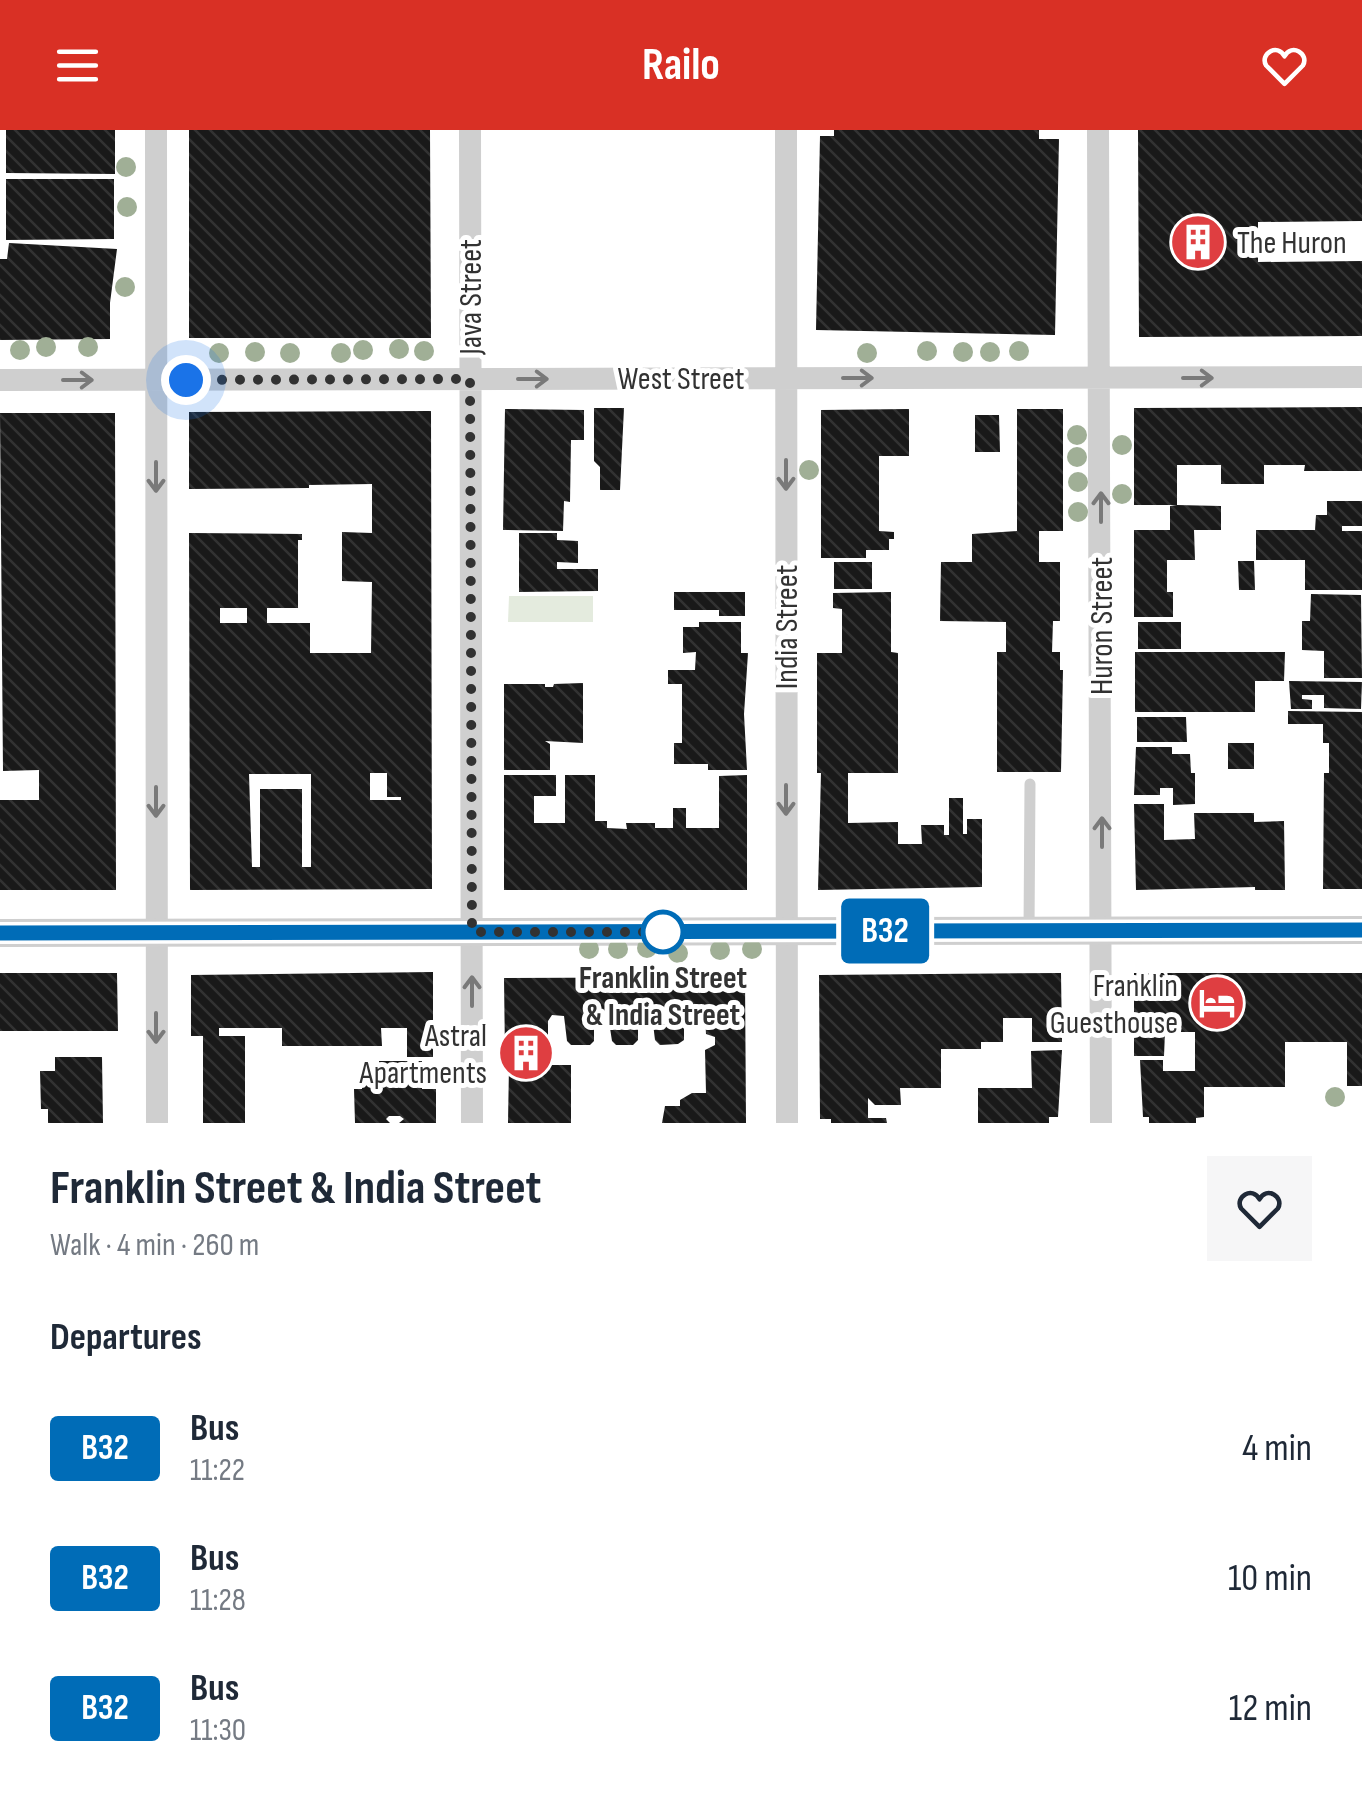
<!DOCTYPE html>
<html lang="en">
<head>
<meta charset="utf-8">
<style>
	body { margin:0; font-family:"Sofia Sans Condensed",sans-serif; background:#f6f6f7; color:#1f2937; height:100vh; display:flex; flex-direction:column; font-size:38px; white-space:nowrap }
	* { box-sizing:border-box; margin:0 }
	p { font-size:32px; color:#747a83 }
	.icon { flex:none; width:55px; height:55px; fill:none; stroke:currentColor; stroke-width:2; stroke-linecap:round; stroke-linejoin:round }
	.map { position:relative; height:993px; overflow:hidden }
	.drawer { display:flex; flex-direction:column; background:#fff; flex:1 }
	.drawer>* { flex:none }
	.badge { padding:0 20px; border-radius:8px; font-size:35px; line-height:65px }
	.you { position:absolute; width:50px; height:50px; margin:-25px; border:8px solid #fff; border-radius:50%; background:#1a73e8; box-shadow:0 0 0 15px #1a73e833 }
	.map>.badge { position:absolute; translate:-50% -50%; box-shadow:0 0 0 5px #fff }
	h2 { padding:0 50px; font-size:38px; line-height:90px }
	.round { display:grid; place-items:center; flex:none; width:105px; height:105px; border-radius:0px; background:#f6f6f7 }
	.head { display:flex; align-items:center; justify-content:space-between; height:170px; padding:0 50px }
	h1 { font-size:48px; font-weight:700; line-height:75px }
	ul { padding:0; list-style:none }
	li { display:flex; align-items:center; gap:30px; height:130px; padding:0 50px }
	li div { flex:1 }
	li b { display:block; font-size:38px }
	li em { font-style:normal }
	li .badge { min-width:110px; font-weight:700; text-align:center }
	header { display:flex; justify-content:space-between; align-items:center; height:130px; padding:0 50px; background:#d93025; color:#fff; font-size:45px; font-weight:700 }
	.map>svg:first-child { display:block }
	.garden { fill:#e4ebde }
	.building { fill:url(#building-back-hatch); fill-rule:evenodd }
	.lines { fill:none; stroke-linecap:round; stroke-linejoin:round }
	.service { stroke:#cfcfcf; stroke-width:11 }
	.minor { stroke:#cfcfcf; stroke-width:22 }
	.tertiary { stroke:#cfcfcf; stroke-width:28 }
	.tree { fill:#a0af96 }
	.oneway { stroke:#797979 }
	.line-casing { stroke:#fff; stroke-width:22 }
	.line { stroke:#006cb7; stroke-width:15 }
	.walk { stroke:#323232; stroke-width:10; stroke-dasharray:0 18 }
	.stop-dot { fill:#fff; stroke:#006cb7; stroke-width:5 }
	.labels { text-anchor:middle; stroke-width:10; stroke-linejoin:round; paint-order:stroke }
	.poi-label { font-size:32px; fill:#323232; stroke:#fff; text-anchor:end }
	.street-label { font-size:32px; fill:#323232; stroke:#fff }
	.stop-label { font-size:32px; font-weight:bold; fill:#323232; stroke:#fff }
</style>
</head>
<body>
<header><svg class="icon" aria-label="menu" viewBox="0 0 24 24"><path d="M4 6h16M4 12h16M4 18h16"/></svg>Railo<svg class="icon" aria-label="heart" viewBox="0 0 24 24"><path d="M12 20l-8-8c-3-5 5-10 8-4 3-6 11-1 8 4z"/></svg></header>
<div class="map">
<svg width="1362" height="993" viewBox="0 0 1362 993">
	<defs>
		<pattern id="building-back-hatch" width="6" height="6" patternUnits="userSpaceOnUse" patternTransform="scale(2.5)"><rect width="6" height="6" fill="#191919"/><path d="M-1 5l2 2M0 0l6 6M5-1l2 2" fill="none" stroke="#323232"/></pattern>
	</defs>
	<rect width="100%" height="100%" fill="#fff"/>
	<!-- garden -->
	<path class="garden" d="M509,466H593V492H508Z"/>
	<!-- building -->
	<path class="building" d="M6,0H115V44L6,43Z
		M189,0H430L431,208H189Z
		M834,0H1039V9H1059L1055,205L816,200L820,6H834Z
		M1138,0H1362V91L1258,92V132L1362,131V206L1139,207Z
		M6,49H114V109L6,110Z
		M9,113L117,119L110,173V209L0,210V129H7Z
		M1362,277V341H1304L1305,335H1264V354H1221V335H1177V375H1134V278Z
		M594,278H624L620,360H600V337L594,331Z
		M505,279L584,280V310H571L570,372L564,371L563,401L503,400Z
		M909,279V326H879V401L894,402V409H889V420H866V428H821V280Z
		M1017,279H1063V401H1039V432H1060V491H1053L1052,522H1060V540H1063L1061,642H997V522H1006V492L940,491L941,432H972V404L1017,401Z
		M431,281L432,759L190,760L189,403L302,404V410H298V478H267V493H310V523H371L372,452L342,451V402L372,403V354L309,355V358L189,359V282ZM220,478H247V493H220ZM370,643H387V667H401V670H370ZM249,644H311V737H302V659H260V737H252Z
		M0,283H115L116,760H0V670H39V640L3,641Z
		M975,285H999L1000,322H975Z
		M1327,371H1362V396H1342V401H1362V460H1305V430H1256V400H1315L1316,385H1327Z
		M1177,375L1221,376V400H1194L1195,430H1167V462H1173V487H1134V400H1170V376Z
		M519,403H557V410L578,411V433L557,432V439H598V461L519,462Z
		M1238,431H1254L1255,460H1239Z
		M834,432H872V459H834Z
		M674,462H745V486H719V480H674Z
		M891,462V522L898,523V643H848V693L898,692V714H922L921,695H944V705H949V668H963V704H967V689H982V757L818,760L821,643H817V523H842V479L833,478V463Z
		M1311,464L1361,465L1362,548H1324V521L1302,520V491H1310Z
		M699,492H741V523H748L744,584L747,640H708V634H674V613H682V554H668V540H695L696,522L683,523V497H699Z
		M1138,492H1181V519H1138Z
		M1135,522H1285L1284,551H1255V582H1135Z
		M1289,551L1362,552L1361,579L1324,578V565H1302V569L1312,570V579H1291Z
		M583,553V613L545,611L550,614V640H504V554H545V557H553L554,554Z
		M1288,581L1362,582V759H1323L1324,643H1329V613H1323V594H1288Z
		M1137,587H1186L1187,612H1137Z
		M1228,613H1254V639H1228Z
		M1136,617H1172V624H1190L1191,643H1195V674L1173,675V658H1160V665H1134Z
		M504,645H556V666H534V693H565V645H595V691H607V698L627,699L626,693H655V698H673V678H686V698H719V646L747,645V760H504Z
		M1134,674H1164V710L1195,709L1194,683H1254V692L1284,691L1285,760H1255V757L1136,760Z
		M433,842V927H407V898H381L382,916H282V898H219V906H245V993H203V906H191V845Z
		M0,843H117L118,901H0Z
		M1061,843L1062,912H1032V888H1003V912H981V919H941V958H900L901,975H875L868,968V988H886L887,993H831V989H820L819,845Z
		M1134,843H1362V956H1347V912H1285V957H1204V987L1196,988V993H1149V987H1143L1140,930H1163V941H1195V902H1165L1164,926H1134Z
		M745,847L746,993H662L665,976H680V970L692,963H706L705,920L715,915V907L706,904L705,885H688L684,890V910L678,914L660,915L655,910L652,885H641L638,891V910L633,915H616L612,911L608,885H597L594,891V911L590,915H571L567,911L564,886L552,885L548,891V926H505L504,848Z
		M1062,920L1058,987H1049V993H978V958H1032L1031,921Z
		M55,927H102L103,993H48V979H41L40,941H55Z
		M379,931H422V959H436V993H399L404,989L400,986H389L386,989L390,993H355L354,959H362V946H379Z
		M509,935H571V993H508Z"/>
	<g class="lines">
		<!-- service -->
		<path class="service" d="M1029,800L1030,654"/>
		<!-- minor -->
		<path class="minor" d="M156,0L157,993
			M470,0L472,993
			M786,0L787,993
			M1098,0L1101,993
			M0,250L1362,247"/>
		<!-- tertiary -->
		<path class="tertiary" d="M0,803L1362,800"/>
	</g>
	<!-- trees -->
	<g class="tree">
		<circle cx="126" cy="37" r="10"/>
		<circle cx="127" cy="77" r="10"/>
		<circle cx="125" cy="157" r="10"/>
		<circle cx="46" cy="217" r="10"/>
		<circle cx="88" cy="217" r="10"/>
		<circle cx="399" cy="219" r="10"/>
		<circle cx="20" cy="220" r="10"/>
		<circle cx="363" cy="220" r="10"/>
		<circle cx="424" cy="221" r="10"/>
		<circle cx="927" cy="221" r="10"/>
		<circle cx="1019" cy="221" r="10"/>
		<circle cx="255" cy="222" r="10"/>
		<circle cx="963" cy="222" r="10"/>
		<circle cx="990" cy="222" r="10"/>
		<circle cx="219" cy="223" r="10"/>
		<circle cx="290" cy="223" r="10"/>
		<circle cx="341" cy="223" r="10"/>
		<circle cx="867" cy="223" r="10"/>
		<circle cx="1077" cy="305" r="10"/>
		<circle cx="1122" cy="315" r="10"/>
		<circle cx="1077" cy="327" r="10"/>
		<circle cx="809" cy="340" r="10"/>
		<circle cx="1078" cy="352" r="10"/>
		<circle cx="1122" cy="364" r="10"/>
		<circle cx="1078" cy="382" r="10"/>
		<circle cx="647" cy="818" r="10"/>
		<circle cx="589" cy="819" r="10"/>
		<circle cx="618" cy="819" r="10"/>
		<circle cx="752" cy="819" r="10"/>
		<circle cx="720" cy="820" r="10"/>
		<circle cx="678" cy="823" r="10"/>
		<circle cx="1335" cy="967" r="10"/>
	</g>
	<!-- one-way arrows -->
	<defs><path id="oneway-shaft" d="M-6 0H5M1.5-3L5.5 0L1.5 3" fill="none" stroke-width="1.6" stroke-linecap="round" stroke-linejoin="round" transform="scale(2.5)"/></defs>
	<g class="oneway">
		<use href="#oneway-shaft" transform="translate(858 248)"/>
		<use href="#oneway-shaft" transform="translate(1198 248)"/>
		<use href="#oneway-shaft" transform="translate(533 249)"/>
		<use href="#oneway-shaft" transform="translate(78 250)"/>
		<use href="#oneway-shaft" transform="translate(786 345) rotate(90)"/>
		<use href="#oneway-shaft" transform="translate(156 347) rotate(90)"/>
		<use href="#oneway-shaft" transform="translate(1101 377) rotate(-90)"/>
		<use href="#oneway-shaft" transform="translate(786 670) rotate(90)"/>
		<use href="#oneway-shaft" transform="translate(156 672) rotate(90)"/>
		<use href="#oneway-shaft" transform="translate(1102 702) rotate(-90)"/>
		<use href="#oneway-shaft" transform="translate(472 861) rotate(-90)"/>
		<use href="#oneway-shaft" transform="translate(156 898) rotate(90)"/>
	</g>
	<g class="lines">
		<!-- line casing -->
		<g class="line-casing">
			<path id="line" d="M0,803L1362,800"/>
		</g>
		<!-- line -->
		<use href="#line" class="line"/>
		<!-- walk -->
		<path class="walk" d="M186,250L470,249L472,802H663"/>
	</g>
	<!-- icons -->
	<defs>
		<g id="building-disc" transform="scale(2.875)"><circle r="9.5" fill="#df3e41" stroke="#fff"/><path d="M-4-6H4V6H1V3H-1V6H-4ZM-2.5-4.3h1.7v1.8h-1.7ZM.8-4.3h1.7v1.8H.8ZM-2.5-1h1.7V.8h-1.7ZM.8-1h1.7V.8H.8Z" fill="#fff"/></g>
		<g id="hotel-disc" transform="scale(2.875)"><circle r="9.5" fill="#df3e41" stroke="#fff"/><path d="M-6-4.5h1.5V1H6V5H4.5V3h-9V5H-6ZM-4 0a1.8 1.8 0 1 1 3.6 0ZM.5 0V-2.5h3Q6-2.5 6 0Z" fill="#fff"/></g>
	</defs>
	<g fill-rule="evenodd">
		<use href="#building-disc" x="1198" y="112"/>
		<use href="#hotel-disc" x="1217" y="873"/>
		<use href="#building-disc" x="526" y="923"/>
	</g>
	<!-- markers -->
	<circle class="stop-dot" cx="663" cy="802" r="20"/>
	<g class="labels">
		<!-- poi labels -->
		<g class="poi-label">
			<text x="1237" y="123" text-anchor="start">The Huron</text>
			<text x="1178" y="866">Franklin<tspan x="1178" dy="37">Guesthouse</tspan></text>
			<text x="487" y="916">Astral<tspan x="487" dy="37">Apartments</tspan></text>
		</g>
		<!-- street labels -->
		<g class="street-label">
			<text transform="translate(470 167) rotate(-90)" y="11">Java Street</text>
			<text x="681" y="259">West Street</text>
			<text transform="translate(1101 496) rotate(-90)" y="11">Huron Street</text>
			<text transform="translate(786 497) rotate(-90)" y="11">India Street</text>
		</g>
		<!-- stop labels -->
		<g class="stop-label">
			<text x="663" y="858">Franklin Street<tspan x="663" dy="37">&amp; India Street</tspan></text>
		</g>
	</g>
</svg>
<div class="you" style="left:186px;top:250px"></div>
<b class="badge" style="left:885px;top:801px;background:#006cb7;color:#fff">B32</b>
</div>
<section class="drawer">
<div class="head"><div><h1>Franklin Street &amp; India Street</h1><p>Walk · 4 min · 260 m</p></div><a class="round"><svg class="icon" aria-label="heart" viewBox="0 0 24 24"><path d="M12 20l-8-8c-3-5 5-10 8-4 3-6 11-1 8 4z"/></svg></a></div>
<h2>Departures</h2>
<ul>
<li><span class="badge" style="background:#006cb7;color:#fff">B32</span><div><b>Bus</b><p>11:22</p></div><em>4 min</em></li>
<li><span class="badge" style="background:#006cb7;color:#fff">B32</span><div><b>Bus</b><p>11:28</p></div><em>10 min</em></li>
<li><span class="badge" style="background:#006cb7;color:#fff">B32</span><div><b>Bus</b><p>11:30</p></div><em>12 min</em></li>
</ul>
</section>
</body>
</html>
